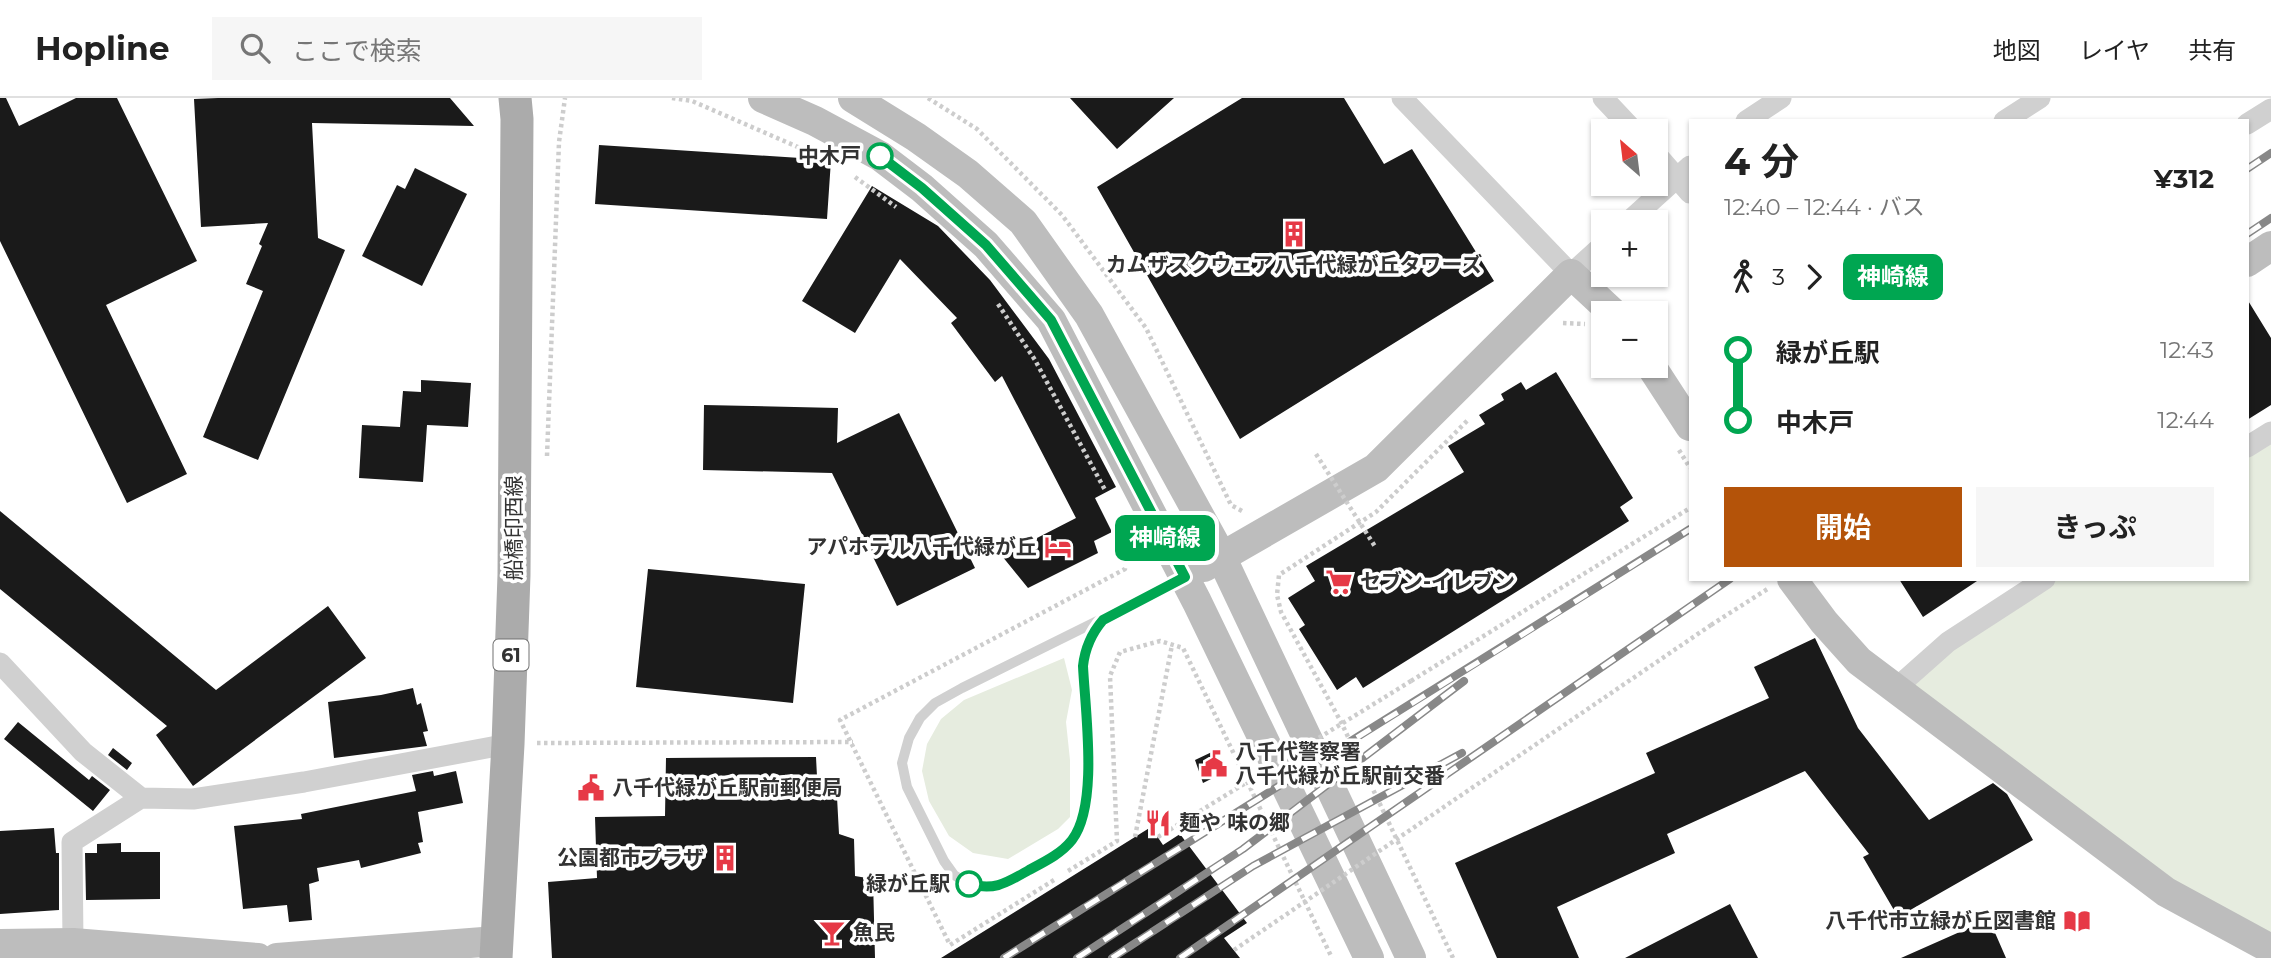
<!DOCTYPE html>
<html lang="ja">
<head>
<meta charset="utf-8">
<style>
	body { margin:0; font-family:Montserrat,"Noto Sans JP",sans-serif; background:#f6f6f6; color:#222; height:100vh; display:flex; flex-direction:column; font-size:26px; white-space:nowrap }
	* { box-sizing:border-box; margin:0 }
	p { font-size:23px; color:#767676 }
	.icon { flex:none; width:38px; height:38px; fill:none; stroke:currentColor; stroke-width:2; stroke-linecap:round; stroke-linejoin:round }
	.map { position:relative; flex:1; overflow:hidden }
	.sheet { position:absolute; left:1689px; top:21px; width:560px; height:462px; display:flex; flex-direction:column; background:#fff; border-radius:0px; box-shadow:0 2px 5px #0004 }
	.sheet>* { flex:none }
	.badge { padding:0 14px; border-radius:10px; font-size:24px; line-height:46px }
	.needle { width:46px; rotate:332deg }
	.fabs { position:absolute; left:1591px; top:21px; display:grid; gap:14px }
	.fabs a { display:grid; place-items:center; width:77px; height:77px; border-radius:0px; background:#fff; box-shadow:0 2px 5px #0004; font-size:35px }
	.map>.badge { position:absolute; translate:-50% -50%; box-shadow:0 0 0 4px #fff }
	.legs { display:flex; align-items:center; gap:10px; height:77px; padding:0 35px; font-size:23px }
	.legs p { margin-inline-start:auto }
	.overview { display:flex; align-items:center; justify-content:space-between; height:119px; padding:0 35px }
	h1 { font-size:38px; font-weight:700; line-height:52px }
	.button { display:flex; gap:14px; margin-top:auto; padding:14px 35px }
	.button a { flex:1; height:80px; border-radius:0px; background:#b45309; color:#fff; font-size:28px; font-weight:700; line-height:80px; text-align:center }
	.button a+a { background:#f6f6f6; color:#222 }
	ul { padding:0 35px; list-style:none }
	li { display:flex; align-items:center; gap:24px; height:70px; font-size:26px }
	li i { display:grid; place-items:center; width:10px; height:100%; margin:0 9px; background:currentColor }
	li i::after { content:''; width:18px; height:18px; margin:-9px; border:5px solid; border-radius:50%; background:#fff }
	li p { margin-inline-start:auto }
	li:first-child i { background:linear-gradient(#0000 50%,currentColor 0) }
	li:last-child i { background:linear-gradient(currentColor 50%,#0000 0) }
	header { display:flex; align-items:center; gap:42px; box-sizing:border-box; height:98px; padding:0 35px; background:#fff; border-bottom:2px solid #e0e0e0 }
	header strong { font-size:33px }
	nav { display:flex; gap:38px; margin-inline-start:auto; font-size:24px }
	.search { width:490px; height:63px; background:#f6f6f6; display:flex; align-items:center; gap:18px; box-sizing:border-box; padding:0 24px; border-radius:0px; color:#767676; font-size:26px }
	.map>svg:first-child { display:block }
	.green { fill:#e6ecdf }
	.building { fill:#1a1a1a }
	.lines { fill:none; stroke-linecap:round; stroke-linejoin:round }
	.path { stroke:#cdcdcd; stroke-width:4.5; stroke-dasharray:3.5 3.5; stroke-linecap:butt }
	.lane { stroke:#d0d0d0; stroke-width:10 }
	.street { stroke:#d0d0d0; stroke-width:21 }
	.secondary { stroke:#bdbdbd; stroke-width:30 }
	.primary { stroke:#ababab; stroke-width:33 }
	.rail-casing { stroke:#888; stroke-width:8 }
	.rail { stroke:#fff; stroke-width:5; stroke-dasharray:16; stroke-linecap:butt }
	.path-bridge { stroke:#cdcdcd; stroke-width:4.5; stroke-dasharray:3.5 3.5; stroke-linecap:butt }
	.line-1-casing { stroke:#fff; stroke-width:16 }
	.line-1 { stroke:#00a651; stroke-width:10 }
	.stop-1-dot { fill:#fff; stroke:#00a651; stroke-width:3.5 }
	.labels { text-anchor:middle; stroke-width:7; stroke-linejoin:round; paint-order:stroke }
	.shield { fill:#fff; stroke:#707070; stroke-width:2 }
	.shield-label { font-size:19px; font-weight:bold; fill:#333 }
	.stop-label { font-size:21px; font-weight:bold; fill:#333; stroke:#fff; text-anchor:end }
	.poi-label { font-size:21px; font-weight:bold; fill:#333; stroke:#fff; text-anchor:start }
	.street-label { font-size:21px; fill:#333; stroke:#fff }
</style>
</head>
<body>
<header>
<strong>Hopline</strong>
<div class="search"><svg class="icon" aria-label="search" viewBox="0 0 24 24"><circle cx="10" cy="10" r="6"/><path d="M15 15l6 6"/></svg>ここで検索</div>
<nav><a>地図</a><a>レイヤ</a><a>共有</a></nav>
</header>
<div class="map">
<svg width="2271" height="860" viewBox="0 0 2271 860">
	<rect width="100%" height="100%" fill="#fff"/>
	<!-- green -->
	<path class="green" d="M2271,336V846L2166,794L1895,591L2057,481H2247V352Z
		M1064,560L1072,592L1066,624L1070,662V719L1058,731L1008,761L973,755L949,738L929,703L922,673L927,646L941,621L964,602Z"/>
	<!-- building -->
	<path class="building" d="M0,0H6L19,28L76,0H117L197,163L106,207L187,376L127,405L0,143Z
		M218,0H450L474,28L312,25L318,140L345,152L258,362L203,339L263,193L246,186L262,148L259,146L268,125L201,129L194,1Z
		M1070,0H1174L1117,51Z
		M1242,0H1344L1384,66L1412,51L1494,183L1240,341L1097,89Z
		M599,47L831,62L827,121L595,106Z
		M415,70L467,96L422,188L362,158L397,87L405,91Z
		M872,88L938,128L990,182L1049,261L1116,389L1095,400L1112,434L1094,443L1098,455L1028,490L1002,458L1076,420L1002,278L995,284L951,225L957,220L900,161L855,235L802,203Z
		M2247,201L2271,240V307L2247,322Z
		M1556,274L1633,400L1620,409L1629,423L1363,590L1356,579L1337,592L1299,531L1305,527L1288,500L1315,483L1306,468L1464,374L1448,348L1485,326L1479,317L1504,302L1501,296L1521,284L1526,292Z
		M421,282L471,285L468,329L427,327L423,384L359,380L362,327L400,329L403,293L421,294Z
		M704,307L838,310L837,345L899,315L975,470L897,508L832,375L703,372Z
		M0,413L216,592L328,508L366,560L193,688L156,637L167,628L0,491Z
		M648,471L805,486L793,605L636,589Z
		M1899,481H1980L1923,519Z
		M1815,540L1858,630L1929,722L1993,685L2007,696L2033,742L1898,819L1863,759L1869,756L1805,673L1667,736L1675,755L1557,809L1579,860H1497L1455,765L1655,675L1646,655L1769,600L1754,569Z
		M413,590L417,607L421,605L428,633L423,634L427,648L334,660L328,604L381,597Z
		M18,624L89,682L92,678L110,692L93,713L4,641Z
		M113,650L132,665L127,672L108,657Z
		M1214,653L1227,673L1203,685L1195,662Z
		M816,659L818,698L837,699L839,736L854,741L855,778L873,781L875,860H552L548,784L597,780L595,719L665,718L666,660Z
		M433,673L434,678L456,673L463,705L418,714L423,744L418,745L421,755L361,770L359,762L317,770L319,783L309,786L312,822L289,824L287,807L243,811L234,728L302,721L301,716L416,693L412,677Z
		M1151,729L1163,747L1180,736L1247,825L1224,840L1240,860H941Z
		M54,730L56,755H59V812L0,816V733Z
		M121,745V754H160V801L86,802L85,755H97V746Z
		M1730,806L1758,860H1625Z
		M1989,821L2006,860H1901Z"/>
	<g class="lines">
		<!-- path -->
		<path class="path" d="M672,0L692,3L807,53
			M928,0L977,31L1062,117L1146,230L1231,407L1244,414
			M855,79L896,109
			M998,206L1035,262L1105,392
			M1563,225L1585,226
			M1679,352L1690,370
			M547,358L559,44L565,0
			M1711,527L1769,490
			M1411,583L1690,410
			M537,645L853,644
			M1135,739L1172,547
			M1068,773L1117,743L1110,578L1120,554L1160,543L1183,550L1332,860
			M1054,782L950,847L840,622L1125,471L1129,438L1127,434
			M1453,860L1341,624L1281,514L1277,497L1279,477L1376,414L1469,321"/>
		<!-- lane -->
		<path class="lane" d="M1103,521C1091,536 1085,550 1083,568L1089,695L1084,722L1072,742L1056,757L1007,784L986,791L969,786L954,777L944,763L907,689L902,665L909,640L920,620L935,605L962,590L1184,480"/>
		<!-- street -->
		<path class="street" d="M1402,0L1571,176L1603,147
			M1603,0L1634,33
			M1746,23L1781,0
			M2004,23L2040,0
			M2247,26L2271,11
			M1656,56L1690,95
			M1628,124L1690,68
			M2247,349L2271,334
			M0,565L83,654L141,700
			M1895,591L1948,544L2045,481
			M73,845L72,744L141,700L193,701L304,684L508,646"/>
		<!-- secondary -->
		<path class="secondary" d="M763,0L815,23L880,58L922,90L986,147L1051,222L1197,504L1369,860
			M853,0L916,39L968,76L1023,124L1089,217L1217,450L1411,860
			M2247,164L2271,148
			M1651,268L1690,328
			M1204,469L1376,370L1571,176L1613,215
			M1792,481L1824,524L1859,563L2166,794L2271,851
			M0,846L73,845L258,860
			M277,860L496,843"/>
		<!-- primary -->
		<path class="primary" d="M496,860L508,646L514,477L517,21L515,0"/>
		<!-- rail casing -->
		<g class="rail-casing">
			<path id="rail" d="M2247,71L2271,55
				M2247,136L2271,120
				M1004,860C1232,716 1463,575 1690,431
				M1077,860L1243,751L1464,583
				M1112,860L1253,768L1462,655
				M1180,860L1730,481"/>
		</g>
		<!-- rail -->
		<use href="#rail" class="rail"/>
		<!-- path-bridge -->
		<path class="path-bridge" d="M1316,356L1376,450
			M1158,739L1411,583
			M1234,852L1711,527"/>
	</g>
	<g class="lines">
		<!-- line-1 casing -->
		<g class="line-1-casing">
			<path id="line-1" d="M880,58L922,90L986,147L1051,222L1185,479L1103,522C1091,536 1085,550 1083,568C1085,612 1099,707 1072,742C1061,756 1044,764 1029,772C1006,785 995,793 969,786"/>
		</g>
		<!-- line-1 -->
		<use href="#line-1" class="line-1"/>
	</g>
	<!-- icons -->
	<defs>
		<g id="building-bare" transform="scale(2.1)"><path d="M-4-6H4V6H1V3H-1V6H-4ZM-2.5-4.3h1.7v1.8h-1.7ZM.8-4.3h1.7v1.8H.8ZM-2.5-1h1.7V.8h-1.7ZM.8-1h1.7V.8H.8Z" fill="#e63946" stroke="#fff" stroke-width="2.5" paint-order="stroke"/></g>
		<g id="hotel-bare" transform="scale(2.1)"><path d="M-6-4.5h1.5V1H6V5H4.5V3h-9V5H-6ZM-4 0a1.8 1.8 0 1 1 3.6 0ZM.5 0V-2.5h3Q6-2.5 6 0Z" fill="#e63946" stroke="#fff" stroke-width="2.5" paint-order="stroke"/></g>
		<g id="supermarket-bare" transform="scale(2.1)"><path d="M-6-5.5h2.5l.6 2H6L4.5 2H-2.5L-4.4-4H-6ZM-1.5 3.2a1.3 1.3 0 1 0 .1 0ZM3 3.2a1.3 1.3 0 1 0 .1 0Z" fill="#e63946" stroke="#fff" stroke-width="2.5" paint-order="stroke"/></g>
		<g id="civic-bare" transform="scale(2.1)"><path d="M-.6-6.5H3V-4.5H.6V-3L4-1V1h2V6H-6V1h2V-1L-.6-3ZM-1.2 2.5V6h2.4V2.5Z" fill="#e63946" stroke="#fff" stroke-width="2.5" paint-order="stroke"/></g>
		<g id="restaurant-bare" transform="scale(2.1)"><path d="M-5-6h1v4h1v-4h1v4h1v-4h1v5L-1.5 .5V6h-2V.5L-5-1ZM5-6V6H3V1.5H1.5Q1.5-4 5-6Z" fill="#e63946" stroke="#fff" stroke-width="2.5" paint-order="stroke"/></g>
		<g id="library-bare" transform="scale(2.1)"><path d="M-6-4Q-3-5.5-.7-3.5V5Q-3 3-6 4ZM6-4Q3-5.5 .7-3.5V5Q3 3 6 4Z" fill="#e63946" stroke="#fff" stroke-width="2.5" paint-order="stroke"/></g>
		<g id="bar-bare" transform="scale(2.1)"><path d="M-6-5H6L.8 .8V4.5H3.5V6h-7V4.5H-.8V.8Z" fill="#e63946" stroke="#fff" stroke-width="2.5" paint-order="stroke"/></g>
	</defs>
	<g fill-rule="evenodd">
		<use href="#building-bare" x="1294" y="136"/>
		<use href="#hotel-bare" x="1058" y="449"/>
		<use href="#supermarket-bare" x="1339" y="484"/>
		<use href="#civic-bare" x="1214" y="666"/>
		<use href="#civic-bare" x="591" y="690"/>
		<use href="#restaurant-bare" x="1158" y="725"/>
		<use href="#building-bare" x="725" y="760"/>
		<use href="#library-bare" x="2077" y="823"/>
		<use href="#bar-bare" x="832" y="835"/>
	</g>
	<!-- markers -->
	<g class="stop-1-dot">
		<circle cx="880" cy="58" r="12"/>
		<circle cx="969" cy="786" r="12"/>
	</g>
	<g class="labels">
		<!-- shield labels -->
		<rect class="shield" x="493.5" y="541.5" width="35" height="31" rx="5"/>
		<g class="shield-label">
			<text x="511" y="564">61</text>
		</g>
		<!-- stop labels -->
		<g class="stop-label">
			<text x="861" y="65">中木戸</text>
			<text x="950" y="793">緑が丘駅</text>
		</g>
		<!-- poi labels -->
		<g class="poi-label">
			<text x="1294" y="174" text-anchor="middle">カムザスクウェア八千代緑が丘タワーズ</text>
			<text x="1037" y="456" text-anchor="end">アパホテル八千代緑が丘</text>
			<text x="1360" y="491">セブン-イレブン</text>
			<text x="1235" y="661">八千代警察署<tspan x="1235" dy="24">八千代緑が丘駅前交番</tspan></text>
			<text x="612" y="697">八千代緑が丘駅前郵便局</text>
			<text x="1179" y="732">麺や 味の郷</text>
			<text x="704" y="767" text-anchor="end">公園都市プラザ</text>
			<text x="2056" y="830" text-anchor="end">八千代市立緑が丘図書館</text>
			<text x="853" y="842">魚民</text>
		</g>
		<!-- street labels -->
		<g class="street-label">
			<text transform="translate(514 430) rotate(-90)" y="7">船橋印西線</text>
		</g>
	</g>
</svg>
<div class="fabs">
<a><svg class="needle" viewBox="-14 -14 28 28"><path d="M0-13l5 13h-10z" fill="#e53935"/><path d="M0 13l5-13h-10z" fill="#767676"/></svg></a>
<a>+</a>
<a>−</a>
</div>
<b class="badge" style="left:1165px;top:440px;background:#00a651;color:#fff">神崎線</b>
<section class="sheet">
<div class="overview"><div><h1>4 分</h1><p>12:40 – 12:44 · バス</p></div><b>¥312</b></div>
<div class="legs"><svg class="icon" aria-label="walk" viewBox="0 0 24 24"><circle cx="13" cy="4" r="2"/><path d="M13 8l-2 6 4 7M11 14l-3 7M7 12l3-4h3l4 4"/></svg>3<svg class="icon" aria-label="forward" viewBox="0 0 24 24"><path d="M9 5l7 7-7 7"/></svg><b class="badge" style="background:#00a651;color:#fff">神崎線</b></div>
<ul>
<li><i style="color:#00a651"></i><b>緑が丘駅</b><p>12:43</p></li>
<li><i style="color:#00a651"></i><b>中木戸</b><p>12:44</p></li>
</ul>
<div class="button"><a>開始</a><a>きっぷ</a></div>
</section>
</div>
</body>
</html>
